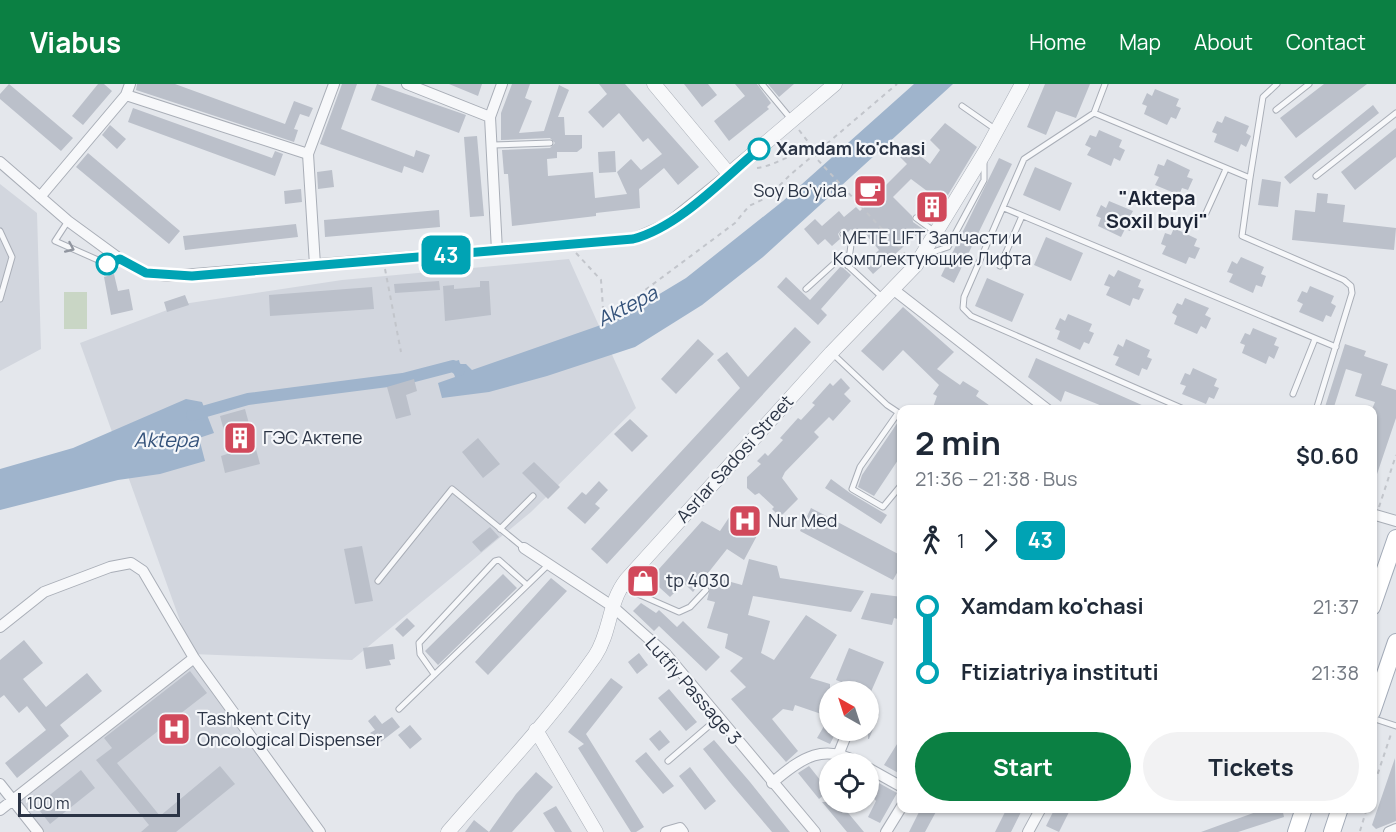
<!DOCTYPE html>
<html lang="en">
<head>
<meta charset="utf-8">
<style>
	body { margin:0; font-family:Manrope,sans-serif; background:#f2f2f3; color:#1f2937; height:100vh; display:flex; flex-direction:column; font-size:22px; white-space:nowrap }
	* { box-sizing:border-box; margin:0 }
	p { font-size:20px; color:#747a83 }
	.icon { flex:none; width:33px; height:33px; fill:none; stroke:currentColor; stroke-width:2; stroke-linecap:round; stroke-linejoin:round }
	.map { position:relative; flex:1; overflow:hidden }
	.side { position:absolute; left:897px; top:321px; width:480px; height:408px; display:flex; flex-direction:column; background:#fff; border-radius:12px; box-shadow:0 2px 4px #0004 }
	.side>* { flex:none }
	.badge { padding:0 12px; border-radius:9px; font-size:21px; line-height:39px }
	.needle { width:39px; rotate:321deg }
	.fabs { position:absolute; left:819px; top:597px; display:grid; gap:12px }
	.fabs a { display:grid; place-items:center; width:60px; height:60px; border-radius:50%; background:#fff; box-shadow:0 2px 4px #0004; font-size:30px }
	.scale { position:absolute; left:18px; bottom:15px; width:162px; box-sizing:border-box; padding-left:6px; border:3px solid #2b3445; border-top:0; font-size:16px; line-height:21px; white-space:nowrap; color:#2b3445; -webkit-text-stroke:4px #f4f6f9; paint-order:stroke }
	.map>.badge { position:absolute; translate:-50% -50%; box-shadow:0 0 0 3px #fff }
	.legs { display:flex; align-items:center; gap:9px; height:66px; padding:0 18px; font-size:20px }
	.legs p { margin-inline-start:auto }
	.headline { display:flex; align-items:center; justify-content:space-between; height:102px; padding:0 18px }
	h1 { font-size:33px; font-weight:700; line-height:45px }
	.cta { display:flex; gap:12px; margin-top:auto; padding:12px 18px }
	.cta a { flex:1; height:69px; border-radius:36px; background:#0b8043; color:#fff; font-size:24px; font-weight:700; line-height:69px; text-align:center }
	.cta a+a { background:#f2f2f3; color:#1f2937 }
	ul { padding:0 18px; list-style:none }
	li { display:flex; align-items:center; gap:21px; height:66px; font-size:22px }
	li i { display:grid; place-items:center; width:9px; height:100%; margin:0 8px; background:currentColor }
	li i::after { content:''; width:15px; height:15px; margin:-8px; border:4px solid; border-radius:50%; background:#fff }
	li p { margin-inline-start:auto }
	li:first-child i { background:linear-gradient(#0000 50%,currentColor 0) }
	li:last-child i { background:linear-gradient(currentColor 50%,#0000 0) }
	header { display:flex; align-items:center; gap:36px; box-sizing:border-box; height:84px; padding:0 30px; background:#0b8043; color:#fff }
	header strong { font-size:28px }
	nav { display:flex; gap:33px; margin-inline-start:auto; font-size:21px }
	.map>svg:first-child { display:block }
	.built { fill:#d2d6de }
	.green { fill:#c9d6c5 }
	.water { fill:#9fb4cc }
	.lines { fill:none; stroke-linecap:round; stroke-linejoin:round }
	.canal { stroke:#9fb4cc; stroke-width:12 }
	.building { fill:#bbc0ca }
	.service-casing { stroke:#a9aeb7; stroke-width:7 }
	.minor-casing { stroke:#a9aeb7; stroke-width:12 }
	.tertiary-casing { stroke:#a9aeb7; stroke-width:15 }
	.primary-casing { stroke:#a3abb8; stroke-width:18 }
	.path { stroke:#c2c5cb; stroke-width:2; stroke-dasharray:4.5 4.5; stroke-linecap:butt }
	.service { stroke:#f7f8fa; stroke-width:5 }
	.minor { stroke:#f7f8fa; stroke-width:10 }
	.tertiary { stroke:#f7f8fa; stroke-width:14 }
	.primary { stroke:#fff; stroke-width:16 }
	.oneway { stroke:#9196a0 }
	.line-1-casing { stroke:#fff; stroke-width:14 }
	.line-1 { stroke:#00a3b4; stroke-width:9 }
	.stop-1-dot { fill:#fff; stroke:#00a3b4; stroke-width:3 }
	.labels { text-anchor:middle; stroke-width:4.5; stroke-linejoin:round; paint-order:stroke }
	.stop-label { font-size:18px; font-weight:bold; fill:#2b3445; stroke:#f4f6f9; text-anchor:start }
	.poi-label { font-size:18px; fill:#2b3445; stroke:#f4f6f9; text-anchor:start }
	.street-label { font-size:18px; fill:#2b3445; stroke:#f4f6f9 }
	.neighbourhood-label { font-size:20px; font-weight:bold; fill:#1d2536; stroke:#f4f6f9 }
	.water-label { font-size:20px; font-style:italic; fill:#34527a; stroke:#f4f6f9 }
</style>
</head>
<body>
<header>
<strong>Viabus</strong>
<nav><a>Home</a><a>Map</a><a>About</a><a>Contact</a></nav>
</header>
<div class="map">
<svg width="1396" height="748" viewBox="0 0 1396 748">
	<rect width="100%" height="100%" fill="#e4e7ec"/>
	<!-- built -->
	<path class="built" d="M0,100L37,129L41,265L0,287Z
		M569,175L636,324L531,428L352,576L192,570L80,259L183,220L342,196Z
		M194,574L320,748H38L13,716Z"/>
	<!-- green -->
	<path class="green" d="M64,208H87V245H64Z"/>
	<!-- water -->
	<path class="water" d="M914,0H953L763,173L702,221L635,263L547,292L489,308L442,314L438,299L455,293L453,287L446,289L444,280L459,276L460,280H466L472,286L618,235L686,194L783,117Z
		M186,315L202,318L214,349L199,354L205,377L160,390L118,396L0,426V385L73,364Z"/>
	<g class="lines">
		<!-- canal -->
		<path class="canal" d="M192,331L248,315L403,295L453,282L459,286"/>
	</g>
	<!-- building -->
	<path class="building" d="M9,0L73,54L61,67L0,15V10Z
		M98,0H104L112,7L83,41L72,32Z
		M137,0H175L285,40L294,17L313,24L309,33L300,30L294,45L298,46L294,58L136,6Z
		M342,0H357L341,45L414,73L416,66L430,71L423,89L404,82L402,89L320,60Z
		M377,0L466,31L459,49L371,16Z
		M449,0H482L478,12Z
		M512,0H530L525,14L532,17L519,49L544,47L559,1L569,6L558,33H564L565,51H582V64L577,68H557V74L547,75L548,92L593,88L595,114L627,110L617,88L631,75L641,86L662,70L648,54L643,58L619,29L603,44L588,28L607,10L599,0H625L699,83L678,101L664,84L639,105L640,124L596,129V132L512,142L508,90H504L502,66L550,64L555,59L550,54L501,56V29Z
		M684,0H708L717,11L702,23Z
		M735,0H757L771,19L767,23L769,25L729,57L714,37L745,12Z
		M768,0H794L779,13Z
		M1045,0H1090L1076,34L1056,27L1046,51L1027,43Z
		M1324,0H1367L1296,54L1280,34Z
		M1155,5L1179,15L1176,22L1181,24L1176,35L1171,33L1167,41L1144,30L1147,22L1142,20L1147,9L1152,12Z
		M1373,21L1379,29L1290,100L1284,93Z
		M133,24L272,74L275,67L283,70L275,92L128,38Z
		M1225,32L1249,42L1246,49L1251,52L1246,63L1241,60L1238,68L1214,58L1217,50L1212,48L1217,37L1222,39Z
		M945,39L977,63L931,139L918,129L927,114L924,112L927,107L911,95L893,113L912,132L913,138L923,145L873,190L864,180L879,166L863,147L857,152L851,145L848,148L841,146L838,150L840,155L832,162L825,155L818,161L804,145L815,135L822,142L839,127L844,133L856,123L860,127L907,80L900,73L910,63L930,80L940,66L930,56Z
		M110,41L126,55L117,65L102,51Z
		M1396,44V73L1355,106L1341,88Z
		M1099,46L1122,56L1119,63L1125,66L1120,77L1114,74L1111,82L1087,71L1091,64L1085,61L1090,51L1096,53Z
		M477,52L484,132L470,133L464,53Z
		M615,67L616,88L599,89L598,68Z
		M88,69L180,147L169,160L76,83Z
		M999,74L1012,80L954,199L941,192Z
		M1167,75L1190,86L1187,93L1193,95L1188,106L1182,104L1179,111L1155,101L1159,93L1154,91L1158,80L1164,82Z
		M1035,83L1072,99L1060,127L1023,111Z
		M332,86L334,103L318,105L317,88Z
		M1262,95L1281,98L1278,123L1258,121Z
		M301,105L302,118L285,120L284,107Z
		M1317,109L1328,110L1327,119L1345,121L1343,138L1396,144L1394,166L1292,156L1295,126L1315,128Z
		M1109,117L1133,127L1129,134L1135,136L1130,147L1125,145L1121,153L1098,142L1101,134L1096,132L1101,121L1106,124Z
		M439,126L440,143L325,153L324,136Z
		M296,140L298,153L185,166L183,152Z
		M1174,144L1197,155L1194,162L1200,164L1195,175L1189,173L1186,180L1162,170L1166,162L1161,160L1165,149L1171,151Z
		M1046,153L1083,169L1071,197L1034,181Z
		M1241,173L1264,183L1261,190L1266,192L1262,203L1256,201L1253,209L1229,198L1233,190L1227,188L1232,177L1237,180Z
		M841,182L851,191L821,225L827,231L818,241L777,203L786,193L810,216Z
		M1118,186L1141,196L1138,203L1144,205L1139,216L1133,214L1130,222L1106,211L1110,203L1104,201L1109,190L1114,193Z
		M114,190L118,207L129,205L133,226L111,231L104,193Z
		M987,194L1024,210L1012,238L975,222Z
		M439,197L440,206L395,209L394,200Z
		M480,197H489L491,231L445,237L443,202L454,201V205L480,203Z
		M1310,202L1334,212L1331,219L1336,222L1331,233L1326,231L1323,238L1299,228L1303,220L1297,217L1302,207L1307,209Z
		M372,203L374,225L270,232L269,211Z
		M185,211L189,221L167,228L164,218Z
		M1185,214L1209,224L1205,231L1211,234L1206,245L1201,242L1197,250L1174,240L1177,232L1172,229L1177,219L1182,221Z
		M903,223L954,268L937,285L960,301L963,297L979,307L976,312L996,326H932L937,312L933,310L939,301L903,266L883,287L861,267Z
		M1068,230L1092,240L1089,247L1094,249L1089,260L1084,258L1080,266L1057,255L1060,247L1055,245L1060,234L1065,237Z
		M795,243L811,258L607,480L591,465L740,304L717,276L727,268L748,293Z
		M1253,244L1277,254L1274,261L1279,263L1274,275L1269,272L1266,280L1242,269L1245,261L1240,259L1245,249L1250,251Z
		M698,255L714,270L676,310L661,295Z
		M1126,255L1150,266L1147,273L1152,275L1147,286L1142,284L1139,292L1115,281L1119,273L1113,271L1118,260L1123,263Z
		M1345,260L1366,267L1364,272L1388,280L1381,301L1396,306V334L1374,399L1372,325L1375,318L1355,312L1362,290L1346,285L1333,326H1324Z
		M1036,274L1153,326H1112L1065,307L1061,318L1028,293Z
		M1193,284L1217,295L1214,302L1219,304L1214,315L1209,313L1206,320L1182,310L1186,302L1180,300L1185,289L1190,291Z
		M841,294L850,304L844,310L851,317L833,337L829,333L814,348L819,353L785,388L782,394L798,415L780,433L772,425L774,423L759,409L755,411L747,404V393L761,380L757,377L765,369L768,372L783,356L780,354L798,334L801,336L815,321L812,319L830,299L833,302Z
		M414,295L417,307L406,311L411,331L396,335L387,303Z
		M245,325L260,380L225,389L221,372L230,369L220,332Z
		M630,335L648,352L632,368L614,350Z
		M900,335L902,370L874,412L858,403L862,391Z
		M478,354L500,380L483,394L462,368Z
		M534,378L560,403L548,415L522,389Z
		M831,395L850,409L887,431L881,440L825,404Z
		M599,397L608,406L595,420L600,424L585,440L567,424L582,408L586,411Z
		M811,424L902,472V480L893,496L800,447Z
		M732,429L760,446L744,476L727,465L693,508L684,499L670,513L650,495L702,437L720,447Z
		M490,443L499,453L481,468L472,458Z
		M362,462L373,517L355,520L344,465Z
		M749,475L777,482L780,494L864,507L851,528L753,512L748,531L770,537L761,569L774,576L806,531L837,551L810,594L830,600V633L795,621L793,627L783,625L772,635L798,667L786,678L731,615L746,603L730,587L743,574L725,564L728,550L707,544L715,518L707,516L713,493L742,501Z
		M503,490L517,504L438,581L425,567Z
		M551,494L567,507L488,591L475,578Z
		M871,509L902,513V536L894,534L892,541L861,535Z
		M641,519L656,529L659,526L677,543L683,537L720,573L706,587L659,542L654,547L633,527Z
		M407,534L415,542L403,553L395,545Z
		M24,556L43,579L23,595L46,623L87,589L102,607L60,641L69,652L17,694L5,679L46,646L27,622L19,629L4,611L0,614V576Z
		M393,560L395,575L389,576L391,581L366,585L363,564Z
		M849,564L884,578L870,610L836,596Z
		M639,569L648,581L637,590L628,578Z
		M190,587L207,609L117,679L160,732L220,682L235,700L176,748H141L149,741L96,676L112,664L104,654Z
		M611,594L623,603L586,650L644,743L636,748H631L578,664L584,660L568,648Z
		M669,605L697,638L686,647L658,614Z
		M868,626L879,630L869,655H868Z
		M375,631L382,640L392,633L400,643L378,660L370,649L375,646L368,637Z
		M410,641L422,655L410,665L398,651Z
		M824,642L836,648L830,660L817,654Z
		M660,646L670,658L659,667L649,655Z
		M902,652V691L884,681Z
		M714,656L750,698L790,748H772L732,701L703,665Z
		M646,668L674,702L663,710L635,677Z
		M1395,674L1396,737L1376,745L1372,741Z
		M809,682L829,707L819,715L798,689Z
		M690,683L716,717L705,726L679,692Z
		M81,686L95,704L50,740L36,722Z
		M536,688L553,703L512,748H465L474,736L489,748L516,710Z
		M868,693L897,709L880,739L868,733L876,717L868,707Z
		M822,718H839L864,748H847Z
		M556,722L572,748H555L543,729Z
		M921,724H938L925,748H909Z
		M1007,724H1023L1011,748H995Z
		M1055,724H1071L1059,748L1046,742Z
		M1267,724H1282L1284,733L1238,748H1201Z"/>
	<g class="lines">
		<!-- service casing -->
		<g class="service-casing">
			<path id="service" d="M762,0L791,35
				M962,22L995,45
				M1276,26L1309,0
				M1094,29L1105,0
				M493,61L550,59
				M1316,92L1396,29
				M1250,94L1263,13L1277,0
				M1004,124L1336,263
				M1206,129L1226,85
				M916,134L935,148
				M68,137L55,157L107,180L118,175
				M0,147L12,173L0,215
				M843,150L851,161L848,182
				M927,170L948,163L984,96V75
				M1000,182L1022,132
				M806,205L838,176L844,178L884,215
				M833,270L887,321L902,331
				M1293,310L1315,255
				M1186,326L971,232L963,224L964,213L1024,75L1094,29L1250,94L1242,152L1344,196L1351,202L1352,209L1316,326
				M898,329L860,383L852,405L883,423L902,400
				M500,445L533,412
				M378,497L452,405L524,464
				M622,503L679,528L690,523L706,506
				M434,590L420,570L419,559L495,477L499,476L527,501
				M399,625L548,481
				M1372,634L1396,642
				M668,677L718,634"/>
		</g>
		<!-- minor casing -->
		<g class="minor-casing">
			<path id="minor" d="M407,0L490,33
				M126,11L308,70
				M0,78L68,137L120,175L146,189L169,192L633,155L667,140L729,90
				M40,113L126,11L130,0
				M497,167L490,33L502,0
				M315,181L308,70L334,0
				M894,206L1048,326
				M1372,430L1396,437
				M524,464L612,522L666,570L815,748
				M0,543L44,508L110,483L131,479L143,487L194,574L320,748
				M839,669L847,649
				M868,684L902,703
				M772,699C802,673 824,658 861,680
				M0,700L38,748
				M0,726L194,574
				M666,748L680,744L683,748
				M886,748L902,722
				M1028,748L1041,724
				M1389,748L1396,745"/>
		</g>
		<!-- tertiary casing -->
		<g class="tertiary-casing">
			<path id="tertiary" d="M654,0L729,90L835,0
				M536,646L596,748
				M448,748C498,690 552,634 595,572C611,548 608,519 626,496L831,269L916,181L985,68L1022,0"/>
		</g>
		<!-- primary casing -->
		<g class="primary-casing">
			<path id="primary" d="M1372,523L1396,454
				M1372,628L1396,558
				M1296,748L1304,724
				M1332,748L1340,724"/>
		</g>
		<!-- path -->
		<path class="path" d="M799,46L812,63L816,74L908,173
			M757,84C774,82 795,68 812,63
			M576,169L601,196L603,224L613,230L735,139L749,122L768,113L790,91L897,0
			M385,185L401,268
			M1379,423L1396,371
			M1372,707L1391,650
			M1360,747L1367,724"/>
		<!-- service -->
		<use href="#service" class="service"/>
		<!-- minor -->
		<use href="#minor" class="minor"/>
		<!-- tertiary -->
		<use href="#tertiary" class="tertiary"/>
		<!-- primary -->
		<use href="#primary" class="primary"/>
	</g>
	<!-- one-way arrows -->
	<defs><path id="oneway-chevron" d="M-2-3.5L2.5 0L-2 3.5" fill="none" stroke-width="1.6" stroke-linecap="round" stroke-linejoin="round" transform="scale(1.5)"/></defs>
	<use class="oneway" href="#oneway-chevron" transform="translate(70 164) rotate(24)"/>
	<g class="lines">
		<!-- line-1 casing -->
		<g class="line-1-casing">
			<path id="line-1" d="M107,180L120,175L146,189L192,192L633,155C679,143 723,95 759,65"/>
		</g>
		<!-- line-1 -->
		<use href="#line-1" class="line-1"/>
	</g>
	<!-- icons -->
	<defs>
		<g id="cafe-square" transform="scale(1.725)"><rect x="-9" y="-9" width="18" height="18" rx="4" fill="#d1495b" stroke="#f4f6f9"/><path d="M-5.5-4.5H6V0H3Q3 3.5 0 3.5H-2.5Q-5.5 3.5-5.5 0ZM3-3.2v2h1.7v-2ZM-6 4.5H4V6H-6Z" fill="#fff"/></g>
		<g id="building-square" transform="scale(1.725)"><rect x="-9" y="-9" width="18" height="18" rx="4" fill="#d1495b" stroke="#f4f6f9"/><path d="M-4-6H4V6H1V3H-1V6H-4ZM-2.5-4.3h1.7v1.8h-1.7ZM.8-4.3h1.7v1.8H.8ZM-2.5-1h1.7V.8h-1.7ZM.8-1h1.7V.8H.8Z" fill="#fff"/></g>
		<g id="hospital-square" transform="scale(1.725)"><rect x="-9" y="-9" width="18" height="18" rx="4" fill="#d1495b" stroke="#f4f6f9"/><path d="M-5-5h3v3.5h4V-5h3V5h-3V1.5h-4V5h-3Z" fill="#fff"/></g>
		<g id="shop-square" transform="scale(1.725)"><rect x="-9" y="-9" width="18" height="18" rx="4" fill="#d1495b" stroke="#f4f6f9"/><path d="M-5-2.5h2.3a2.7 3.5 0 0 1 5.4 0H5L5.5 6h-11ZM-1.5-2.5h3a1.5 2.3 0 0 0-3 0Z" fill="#fff"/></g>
	</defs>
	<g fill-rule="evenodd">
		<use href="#cafe-square" x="870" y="107"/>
		<use href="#building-square" x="932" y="123"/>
		<use href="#building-square" x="240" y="354"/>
		<use href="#hospital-square" x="745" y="437"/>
		<use href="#shop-square" x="643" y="497"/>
		<use href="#hospital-square" x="174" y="645"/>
	</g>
	<!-- markers -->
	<g class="stop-1-dot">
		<circle cx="759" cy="65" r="10"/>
		<circle cx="107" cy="180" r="10"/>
	</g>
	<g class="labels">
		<!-- stop labels -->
		<g class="stop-label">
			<text x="776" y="71">Xamdam ko'chasi</text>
		</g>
		<!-- poi labels -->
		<g class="poi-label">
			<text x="847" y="113" text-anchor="end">Soy Bo'yida</text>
			<text x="932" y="160" text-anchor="middle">METE LIFT Запчасти и<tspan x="932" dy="21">Комплектующие Лифта</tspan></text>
			<text x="263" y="360">ГЭС Актепe</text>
			<text x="768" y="443">Nur Med</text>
			<text x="666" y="503">tp 4030</text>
			<text x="197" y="641">Tashkent City<tspan x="197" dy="21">Oncological Dispenser</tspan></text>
		</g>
		<!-- street labels -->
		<g class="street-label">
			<text transform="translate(735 375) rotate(-48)" y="6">Asrlar Sadosi Street</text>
			<text transform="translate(693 607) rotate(49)" y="6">Lutfiy Passage 3</text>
		</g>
		<!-- neighbourhood labels -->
		<g class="neighbourhood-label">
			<text x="1157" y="121">"Aktepa<tspan x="1157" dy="23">Soxil buyi"</tspan></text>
		</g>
		<!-- water labels -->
		<g class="water-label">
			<text transform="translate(627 222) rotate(-27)" y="7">Aktepa</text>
			<text x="166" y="363">Aktepa</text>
		</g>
	</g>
</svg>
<div class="fabs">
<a><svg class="needle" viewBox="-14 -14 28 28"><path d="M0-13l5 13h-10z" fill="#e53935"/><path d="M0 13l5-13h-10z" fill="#747a83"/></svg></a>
<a><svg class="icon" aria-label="locate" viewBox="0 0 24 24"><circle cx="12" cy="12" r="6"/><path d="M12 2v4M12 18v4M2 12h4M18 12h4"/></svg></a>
</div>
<div class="scale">100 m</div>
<b class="badge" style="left:446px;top:171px;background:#00a3b4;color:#fff">43</b>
<section class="side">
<div class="headline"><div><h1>2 min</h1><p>21:36 – 21:38 · Bus</p></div><b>$0.60</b></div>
<div class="legs"><svg class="icon" aria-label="walk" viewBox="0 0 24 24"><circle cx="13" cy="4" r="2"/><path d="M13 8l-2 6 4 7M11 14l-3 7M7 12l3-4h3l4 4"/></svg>1<svg class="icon" aria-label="forward" viewBox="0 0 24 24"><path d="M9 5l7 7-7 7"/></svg><b class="badge" style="background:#00a3b4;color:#fff">43</b></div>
<ul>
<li><i style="color:#00a3b4"></i><b>Xamdam ko'chasi</b><p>21:37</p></li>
<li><i style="color:#00a3b4"></i><b>Ftiziatriya instituti</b><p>21:38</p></li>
</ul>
<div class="cta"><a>Start</a><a>Tickets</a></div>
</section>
</div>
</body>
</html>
